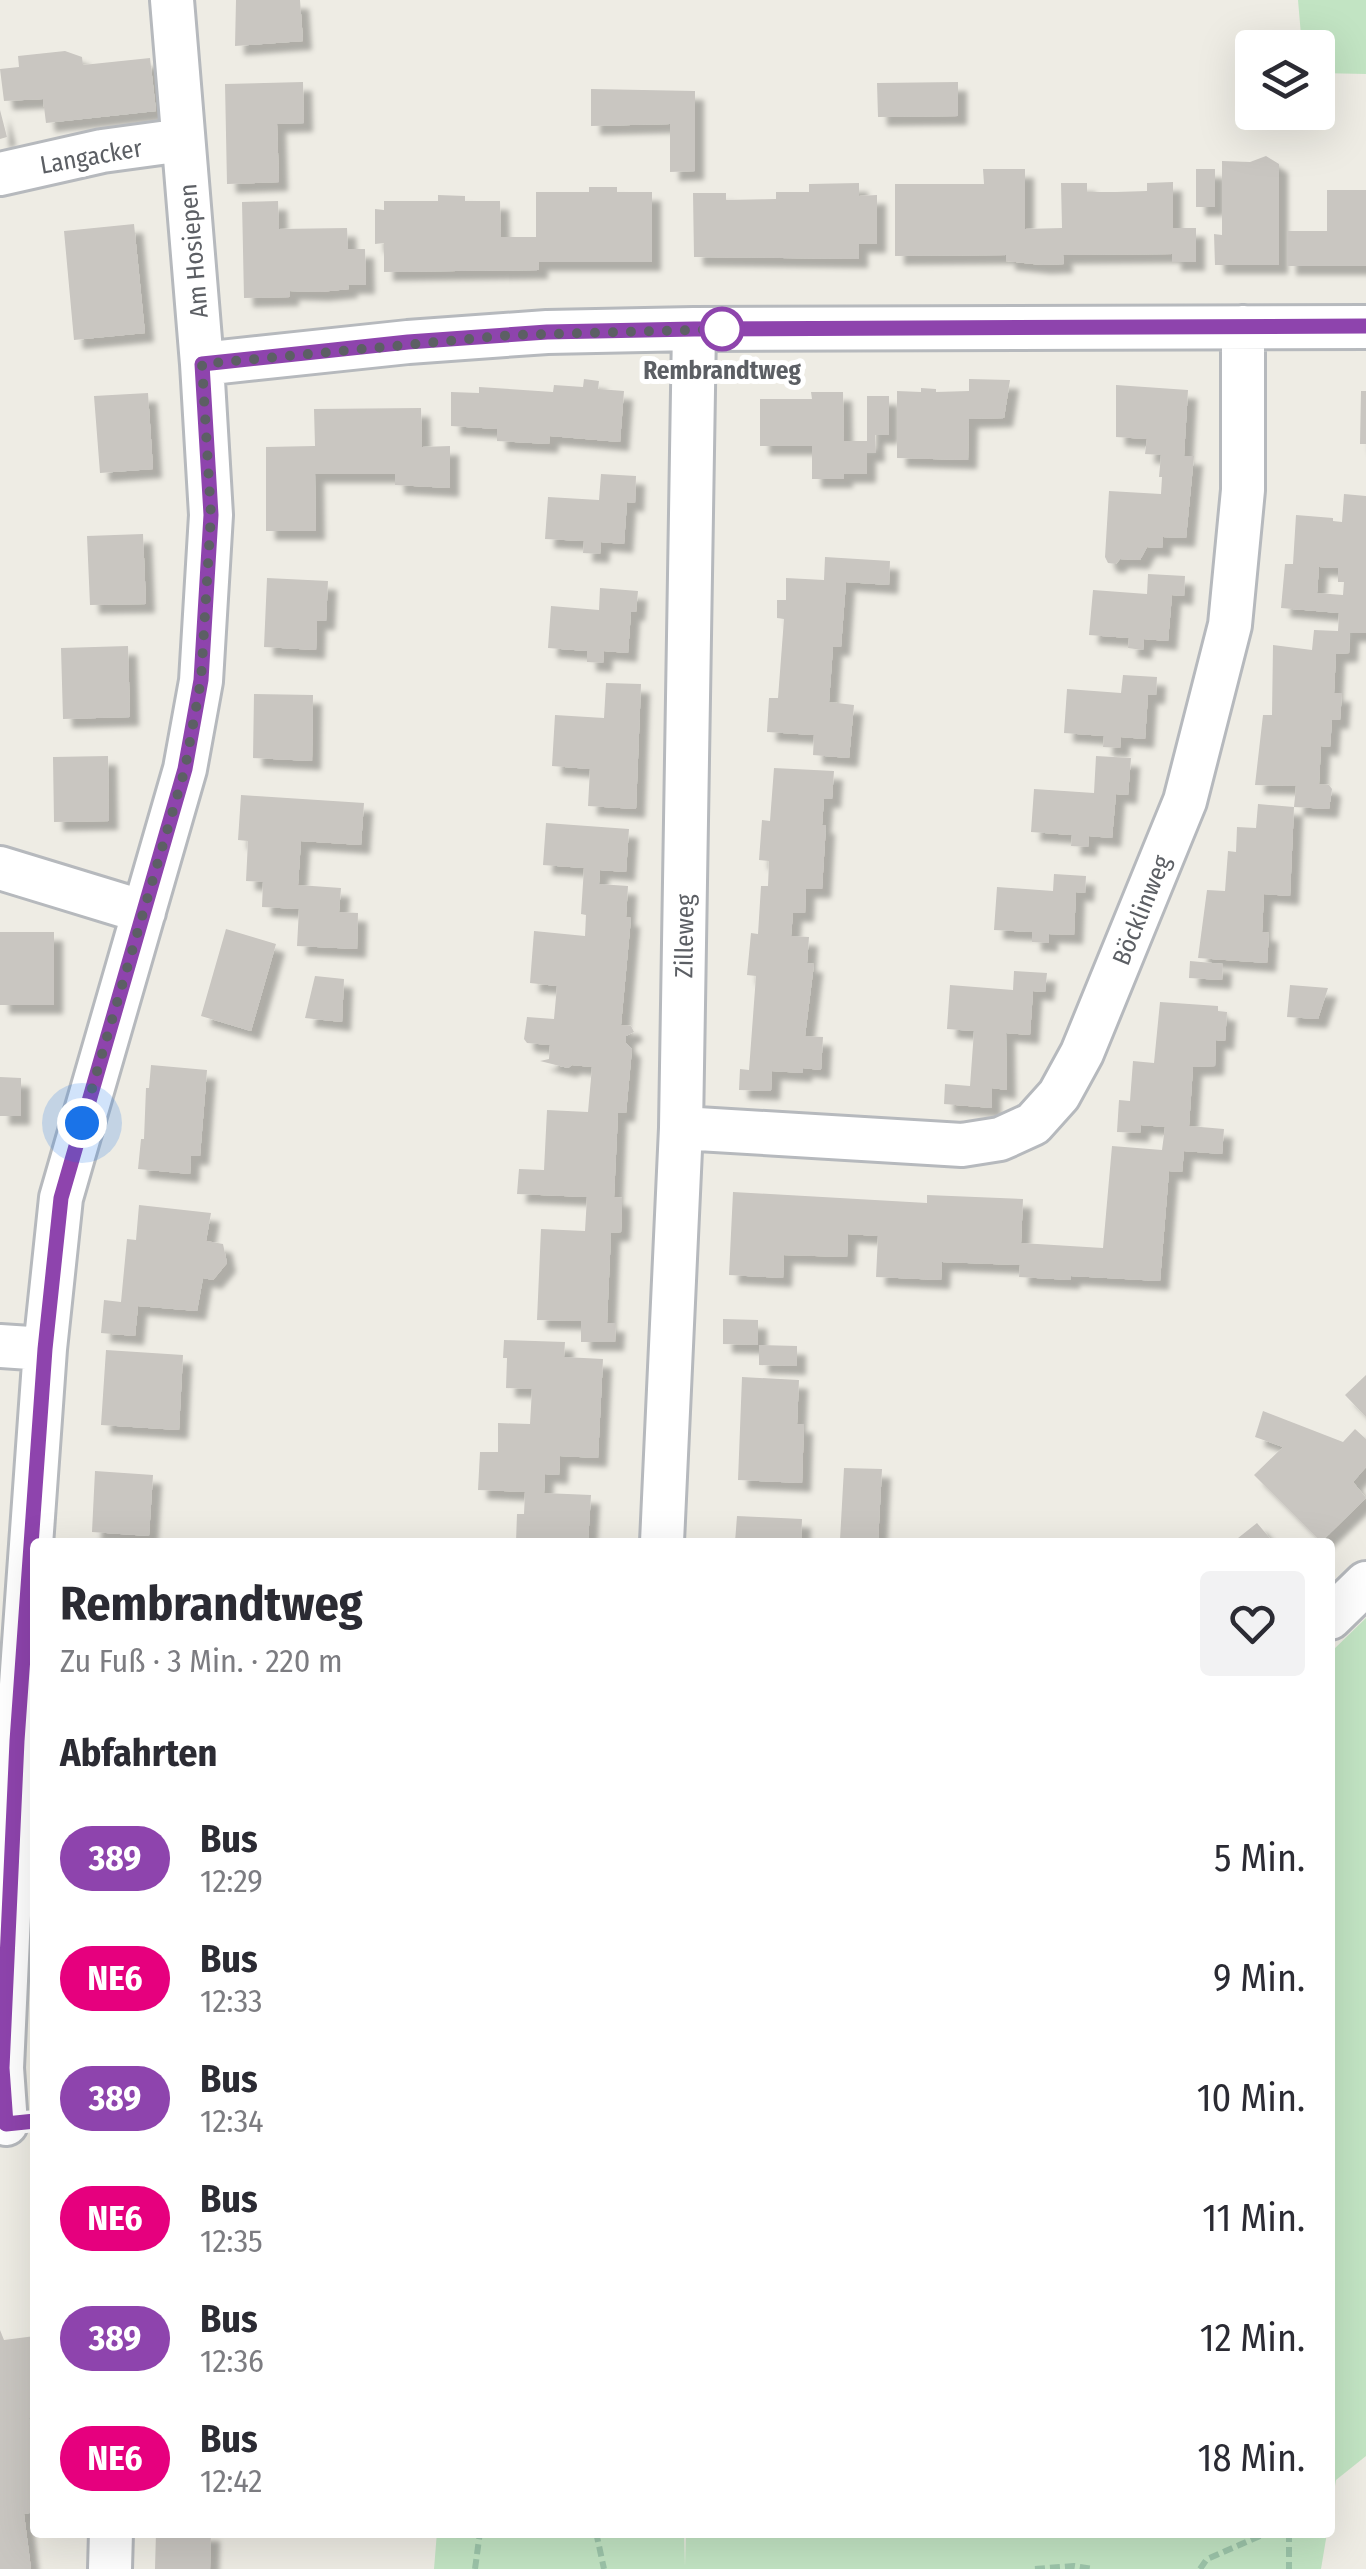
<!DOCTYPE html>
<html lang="de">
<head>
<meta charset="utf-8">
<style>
	body { margin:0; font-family:"Fira Sans Condensed",sans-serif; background:#f2f2f3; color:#2b2b33; height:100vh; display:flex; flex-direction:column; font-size:38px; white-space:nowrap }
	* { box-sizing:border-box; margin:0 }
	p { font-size:32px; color:#7c7c81 }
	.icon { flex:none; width:55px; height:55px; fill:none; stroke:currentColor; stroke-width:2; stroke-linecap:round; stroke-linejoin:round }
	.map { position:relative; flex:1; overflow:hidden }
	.drawer { position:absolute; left:30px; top:1538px; width:1305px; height:1000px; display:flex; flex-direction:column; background:#fff; border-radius:10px; box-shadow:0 10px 40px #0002 }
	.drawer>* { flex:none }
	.badge { padding:0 20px; border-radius:32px; font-size:35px; line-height:65px }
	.tools { position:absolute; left:1235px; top:30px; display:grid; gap:20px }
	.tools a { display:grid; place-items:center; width:100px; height:100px; border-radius:10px; background:#fff; box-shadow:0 10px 40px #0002; font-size:50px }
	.you { position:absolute; width:50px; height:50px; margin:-25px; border:8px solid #fff; border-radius:50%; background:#1a73e8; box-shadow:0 0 0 15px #1a73e833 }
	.map>.badge { position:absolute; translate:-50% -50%; box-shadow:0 0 0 5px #fff }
	h2 { padding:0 30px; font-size:38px; line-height:90px }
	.round { display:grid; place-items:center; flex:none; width:105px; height:105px; border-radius:10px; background:#f2f2f3 }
	.headline { display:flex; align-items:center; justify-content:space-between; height:170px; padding:0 30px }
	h1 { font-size:48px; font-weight:700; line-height:75px }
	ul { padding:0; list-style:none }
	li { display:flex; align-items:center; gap:30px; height:120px; padding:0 30px }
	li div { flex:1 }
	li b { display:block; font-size:38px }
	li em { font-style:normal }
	li .badge { min-width:110px; font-weight:700; text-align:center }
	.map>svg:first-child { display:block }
	.green { fill:#c2e4c3 }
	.building { fill:#c9c6c1; fill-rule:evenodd; filter:url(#shadow) }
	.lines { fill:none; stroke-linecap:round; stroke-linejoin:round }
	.minor-casing { stroke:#b6b9bd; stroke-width:48 }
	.path { stroke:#9cc4a9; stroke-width:6; stroke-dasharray:10 5; stroke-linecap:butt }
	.minor { stroke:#fff; stroke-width:42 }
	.line-casing { stroke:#fff; stroke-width:22 }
	.line { stroke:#8e44ad; stroke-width:15 }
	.walk { stroke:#5c5f64; stroke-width:10; stroke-dasharray:0 18 }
	.stop-dot { fill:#fff; stroke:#8e44ad; stroke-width:5 }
	.labels { text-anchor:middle; stroke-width:10; stroke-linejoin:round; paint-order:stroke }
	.street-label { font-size:25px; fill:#5c5f64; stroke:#fff }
	.stop-label { font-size:25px; font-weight:bold; fill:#5c5f64; stroke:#fff }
</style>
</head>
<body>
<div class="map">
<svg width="1366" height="2569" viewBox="0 0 1366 2569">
	<defs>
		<filter id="shadow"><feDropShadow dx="9" dy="9" stdDeviation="2.5" flood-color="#0004"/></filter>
	</defs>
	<rect width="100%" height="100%" fill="#eeece4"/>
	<!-- green -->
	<path class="green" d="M1298,0H1366V74L1318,73V48L1302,47Z
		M1366,1618V2456L1336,2480L1330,2517V1653Z
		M437,2532L684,2533L685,2566L686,2533H1327L1321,2569H434Z"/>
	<!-- building -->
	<path class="building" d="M236,0H300L303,41L235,46Z
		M65,51L82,57L83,65L150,58L156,111L46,123L43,99L4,101L0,69L19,67L18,56Z
		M303,82L304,123L277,124L279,182L227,184L225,84Z
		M958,82V116L878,117L877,83Z
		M591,89L695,91V171L670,172V124L591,126Z
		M0,110L7,137L0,139Z
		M1266,156L1279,164V265H1215L1214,234L1222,235V161L1250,162Z
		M983,169H1025V229L1062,228L1061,183H1087V192H1116L1147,191V183L1173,182V228H1196V262H1172V254L1063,255L1064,264L1042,265L1006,261V255L895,256V184H984Z
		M1196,169H1215V207H1196Z
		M859,183V196L877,195V244H859V259L694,257L693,193H726V200L776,199V192H809V184Z
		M589,187H617V192H652V262H539V270L384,272V243L375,244V209L384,210V201H438V195L465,196V201H500L501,237H536V192H589Z
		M1327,190H1366V266H1287V231H1327Z
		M278,201L279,229L347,228L348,249H365L366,285H348L349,289L320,292L290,291V297L244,298L242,202Z
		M134,224L145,333L74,340L64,231Z
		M584,379L599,381L598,389L624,391L620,442L550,436L549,444L497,441V429L451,426V392L479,393V387L553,392L554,385L583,387Z
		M969,379L1010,380L1004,418L969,419L968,460L897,458V391L921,392V388L936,389V392L969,391Z
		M1116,385L1188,390L1184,456H1194L1186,538L1163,537L1162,548L1147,547L1140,560L1120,559L1116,564L1108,563L1105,557L1109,491L1161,494L1162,477H1159L1161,455L1145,454L1147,439L1116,437Z
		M1361,391H1366V444H1360Z
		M811,392H843L844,441H867V396H889V435H875L876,453H867V474H844V479H812V446H760V399H812Z
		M148,393L153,469L100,473L94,396Z
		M421,408L422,447L450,446V488L395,485V474H315L316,531H266V447L315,446L314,409Z
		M601,474L636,476L635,503L627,502L624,544L601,542L600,554L583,553L584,541L545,539L548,497L599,500Z
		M1344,494L1366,496V633H1350L1349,653L1336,654L1334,693H1342L1340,720H1332L1330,747L1321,746L1319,784L1329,785L1332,789L1329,809L1294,807L1296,786L1255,785L1263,715H1272L1273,645L1312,650L1314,630L1338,631L1339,613L1281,608L1285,564H1293L1296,515L1333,518V521L1342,522ZM1319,567L1338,568V582H1344L1343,595L1317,593Z
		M143,534L146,604L90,605L87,536Z
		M825,557L890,561L889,585L846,582L841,647H833L829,702L854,705L849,758L813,755L814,735L767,732L769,698H778L784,619L777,618V600H786V578L824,580Z
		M1148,574L1185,576L1184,596L1172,595L1168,641L1144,639L1143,650L1128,648L1129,638L1089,635L1093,590L1147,594Z
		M267,578L328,581L326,621H317L316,650L264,647Z
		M600,588L638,591L636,612H631L628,653L604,651L603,663L587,662V651L548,648L551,606L599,610Z
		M128,646L130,717L63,719L61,648Z
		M1123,675L1157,677L1156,695H1148L1145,739L1121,737L1120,748L1103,747L1104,736L1064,733L1067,689L1121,693Z
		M606,683L641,684L636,809L588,806L590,769L552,766L555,715L604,718Z
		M254,694L313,695L312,761L253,758Z
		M108,756L109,821L54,822L53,757Z
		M1096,756L1131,758L1128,795L1116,794L1112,838L1089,836L1088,847L1071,846L1072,835L1031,832L1034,789L1094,793Z
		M774,768L834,771L832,799H824L822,825H826L822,889H806L805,913H793L791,936L809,937L807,963L814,964L805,1036L823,1037L821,1070L803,1068V1073L772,1071L771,1091L739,1090L740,1069L749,1070L756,976L747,975L751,933L758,934L761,886H768L769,861L759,860L762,820L770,821Z
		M241,795L364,803L361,845L301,841L298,885L341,888L339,912L358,913L357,949L297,946L299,909L262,907L263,882L246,881L248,841L238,840Z
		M1258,804L1294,807L1290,896L1264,894L1262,932L1269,933L1267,963L1198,958L1207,890L1225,891L1228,851L1236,852L1237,827L1256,828Z
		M546,823L629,829L626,872L600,870L599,884L628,886L626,917L631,918L621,1025L631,1026L634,1032L626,1036V1043L632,1049L626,1113H618L614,1197L622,1198V1215L621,1232L611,1233L607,1323H616L615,1342H581V1321L537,1320L541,1229L585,1231L587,1197L517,1194L519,1169L544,1170L547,1110L588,1112L592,1067L572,1065L568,1068L540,1061L549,1059L550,1045L527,1043L524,1039L527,1017L554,1019L557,986L530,983L534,931L585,936L586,915L581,914L584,868L543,865Z
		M1054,874L1086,876L1085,893L1076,892L1074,935L1049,934V943L1032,942V932L994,930L997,887L1053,891Z
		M226,929L276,944L251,1031L201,1016Z
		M0,932H54V1005H0Z
		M1190,961L1223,964L1222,980L1189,978Z
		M1014,971L1047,973L1045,992L1033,991L1030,1035L1006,1033L1007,1090L992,1088V1108L944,1104L945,1084L970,1086L974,1031L947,1029L950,985L1013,990Z
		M315,976L344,979L342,1022L305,1018Z
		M1290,985L1328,988L1318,1019L1287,1017Z
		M1160,1002L1218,1006V1011L1227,1012L1225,1041L1216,1040L1215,1066L1193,1067L1189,1126L1224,1129L1222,1154L1184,1151L1182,1172L1169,1171L1160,1281L1071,1276V1280L1019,1277L1020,1265L942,1262L941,1280L876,1277L878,1236L848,1234L847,1257L784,1255L783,1278L729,1275L733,1192L927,1203V1195L1023,1199L1021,1243L1103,1248L1112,1146L1162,1150L1165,1127L1141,1125L1140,1133L1117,1132L1119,1100L1130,1101L1133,1061L1154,1063Z
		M151,1065L207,1070L200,1156H191L190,1174L138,1169L141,1139H144L146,1088H149Z
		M0,1077L21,1078V1116H0Z
		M139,1205L211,1213L206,1241L223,1244L227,1263L213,1280L203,1278L197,1311L138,1306L135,1336L101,1333L104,1300L121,1302L127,1239L136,1240Z
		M723,1319L758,1320V1345L723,1344Z
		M504,1340L565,1342L564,1357L603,1359L598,1458L560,1456L559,1475L545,1474L544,1493L591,1495L588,1542H516L517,1514H524L525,1492L478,1490L480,1452H498V1423L530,1424L532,1389L506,1388L507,1358H503Z
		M759,1345L797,1346V1366L759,1365Z
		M106,1350L183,1355L179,1430L101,1425Z
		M1366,1375V1417L1345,1395Z
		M742,1377L799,1380L797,1424H804L802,1483L738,1480Z
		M1263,1411L1343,1442L1355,1429L1366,1439V1467L1353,1482L1366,1498L1321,1542L1254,1475L1283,1447L1255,1437Z
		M844,1468L882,1469L878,1542L840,1540Z
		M95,1471L153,1475L149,1536L92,1532Z
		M737,1516L802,1519L801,1542H735Z
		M1257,1523L1273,1542H1233Z
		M0,2330L4,2340L35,2336V2417L29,2418L35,2464V2512L24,2514L31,2569H0Z
		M156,2532H211L210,2569H155Z"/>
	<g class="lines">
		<!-- minor casing -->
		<g class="minor-casing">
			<path id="minor" d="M0,174L102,151L183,140
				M202,364L408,342L547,332L694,329L1366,327
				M0,868L144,912
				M681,1128L962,1145L1000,1139L1033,1124L1059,1095L1082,1053L1185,801L1230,625L1243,490V327
				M0,1346L45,1349
				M662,1542L681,1128L694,329
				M1330,1618L1366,1583
				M6,2124L2,2068L17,1741L45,1349L61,1198L185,769L201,681L211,515L202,364L172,0
				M110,2569L111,2532"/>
		</g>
		<!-- path -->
		<path class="path" d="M596,2532L604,2569
			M1289,2532V2569
			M475,2569L480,2532
			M1035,2569L1074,2566L1094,2569
			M1200,2569L1207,2559L1269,2532"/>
		<!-- minor -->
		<use href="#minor" class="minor"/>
	</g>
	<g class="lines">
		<!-- line casing -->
		<g class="line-casing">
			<path id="line" d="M35,2121L6,2124L2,2068L17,1741L45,1349L61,1198L185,769L201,680L211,515L202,364L408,342L547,332L694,329L1366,326"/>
		</g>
		<!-- line -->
		<use href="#line" class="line"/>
		<!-- walk -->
		<path class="walk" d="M82,1123L185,769L201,680L211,515L202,364L512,335L733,329H722"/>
	</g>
	<!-- markers -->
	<circle class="stop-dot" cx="722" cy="329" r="20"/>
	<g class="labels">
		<!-- street labels -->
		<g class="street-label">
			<text transform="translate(91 156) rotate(-10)" y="9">Langacker</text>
			<text transform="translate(193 251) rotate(-95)" y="9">Am Hosiepen</text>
			<text transform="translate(1141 910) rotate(-68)" y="9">Böcklinweg</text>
			<text transform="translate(684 936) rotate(-89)" y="9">Zilleweg</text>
		</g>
		<!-- stop labels -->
		<g class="stop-label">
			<text x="722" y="379">Rembrandtweg</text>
		</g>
	</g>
</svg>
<div class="tools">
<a><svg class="icon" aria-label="layers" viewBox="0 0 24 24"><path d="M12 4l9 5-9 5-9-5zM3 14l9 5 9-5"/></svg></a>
</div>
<div class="you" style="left:82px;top:1123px"></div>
<section class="drawer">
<div class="headline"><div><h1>Rembrandtweg</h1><p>Zu Fuß · 3 Min. · 220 m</p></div><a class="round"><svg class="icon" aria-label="heart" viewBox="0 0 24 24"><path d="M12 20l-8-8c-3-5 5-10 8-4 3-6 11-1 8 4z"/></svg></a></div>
<h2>Abfahrten</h2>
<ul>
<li><span class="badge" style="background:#8e44ad;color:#fff">389</span><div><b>Bus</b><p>12:29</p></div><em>5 Min.</em></li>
<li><span class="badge" style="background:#e6007e;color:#fff">NE6</span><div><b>Bus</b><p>12:33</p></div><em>9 Min.</em></li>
<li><span class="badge" style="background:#8e44ad;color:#fff">389</span><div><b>Bus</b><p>12:34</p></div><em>10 Min.</em></li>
<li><span class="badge" style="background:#e6007e;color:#fff">NE6</span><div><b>Bus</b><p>12:35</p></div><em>11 Min.</em></li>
<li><span class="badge" style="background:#8e44ad;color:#fff">389</span><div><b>Bus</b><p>12:36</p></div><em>12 Min.</em></li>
<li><span class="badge" style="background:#e6007e;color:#fff">NE6</span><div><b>Bus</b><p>12:42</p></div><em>18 Min.</em></li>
</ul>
</section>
</div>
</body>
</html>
